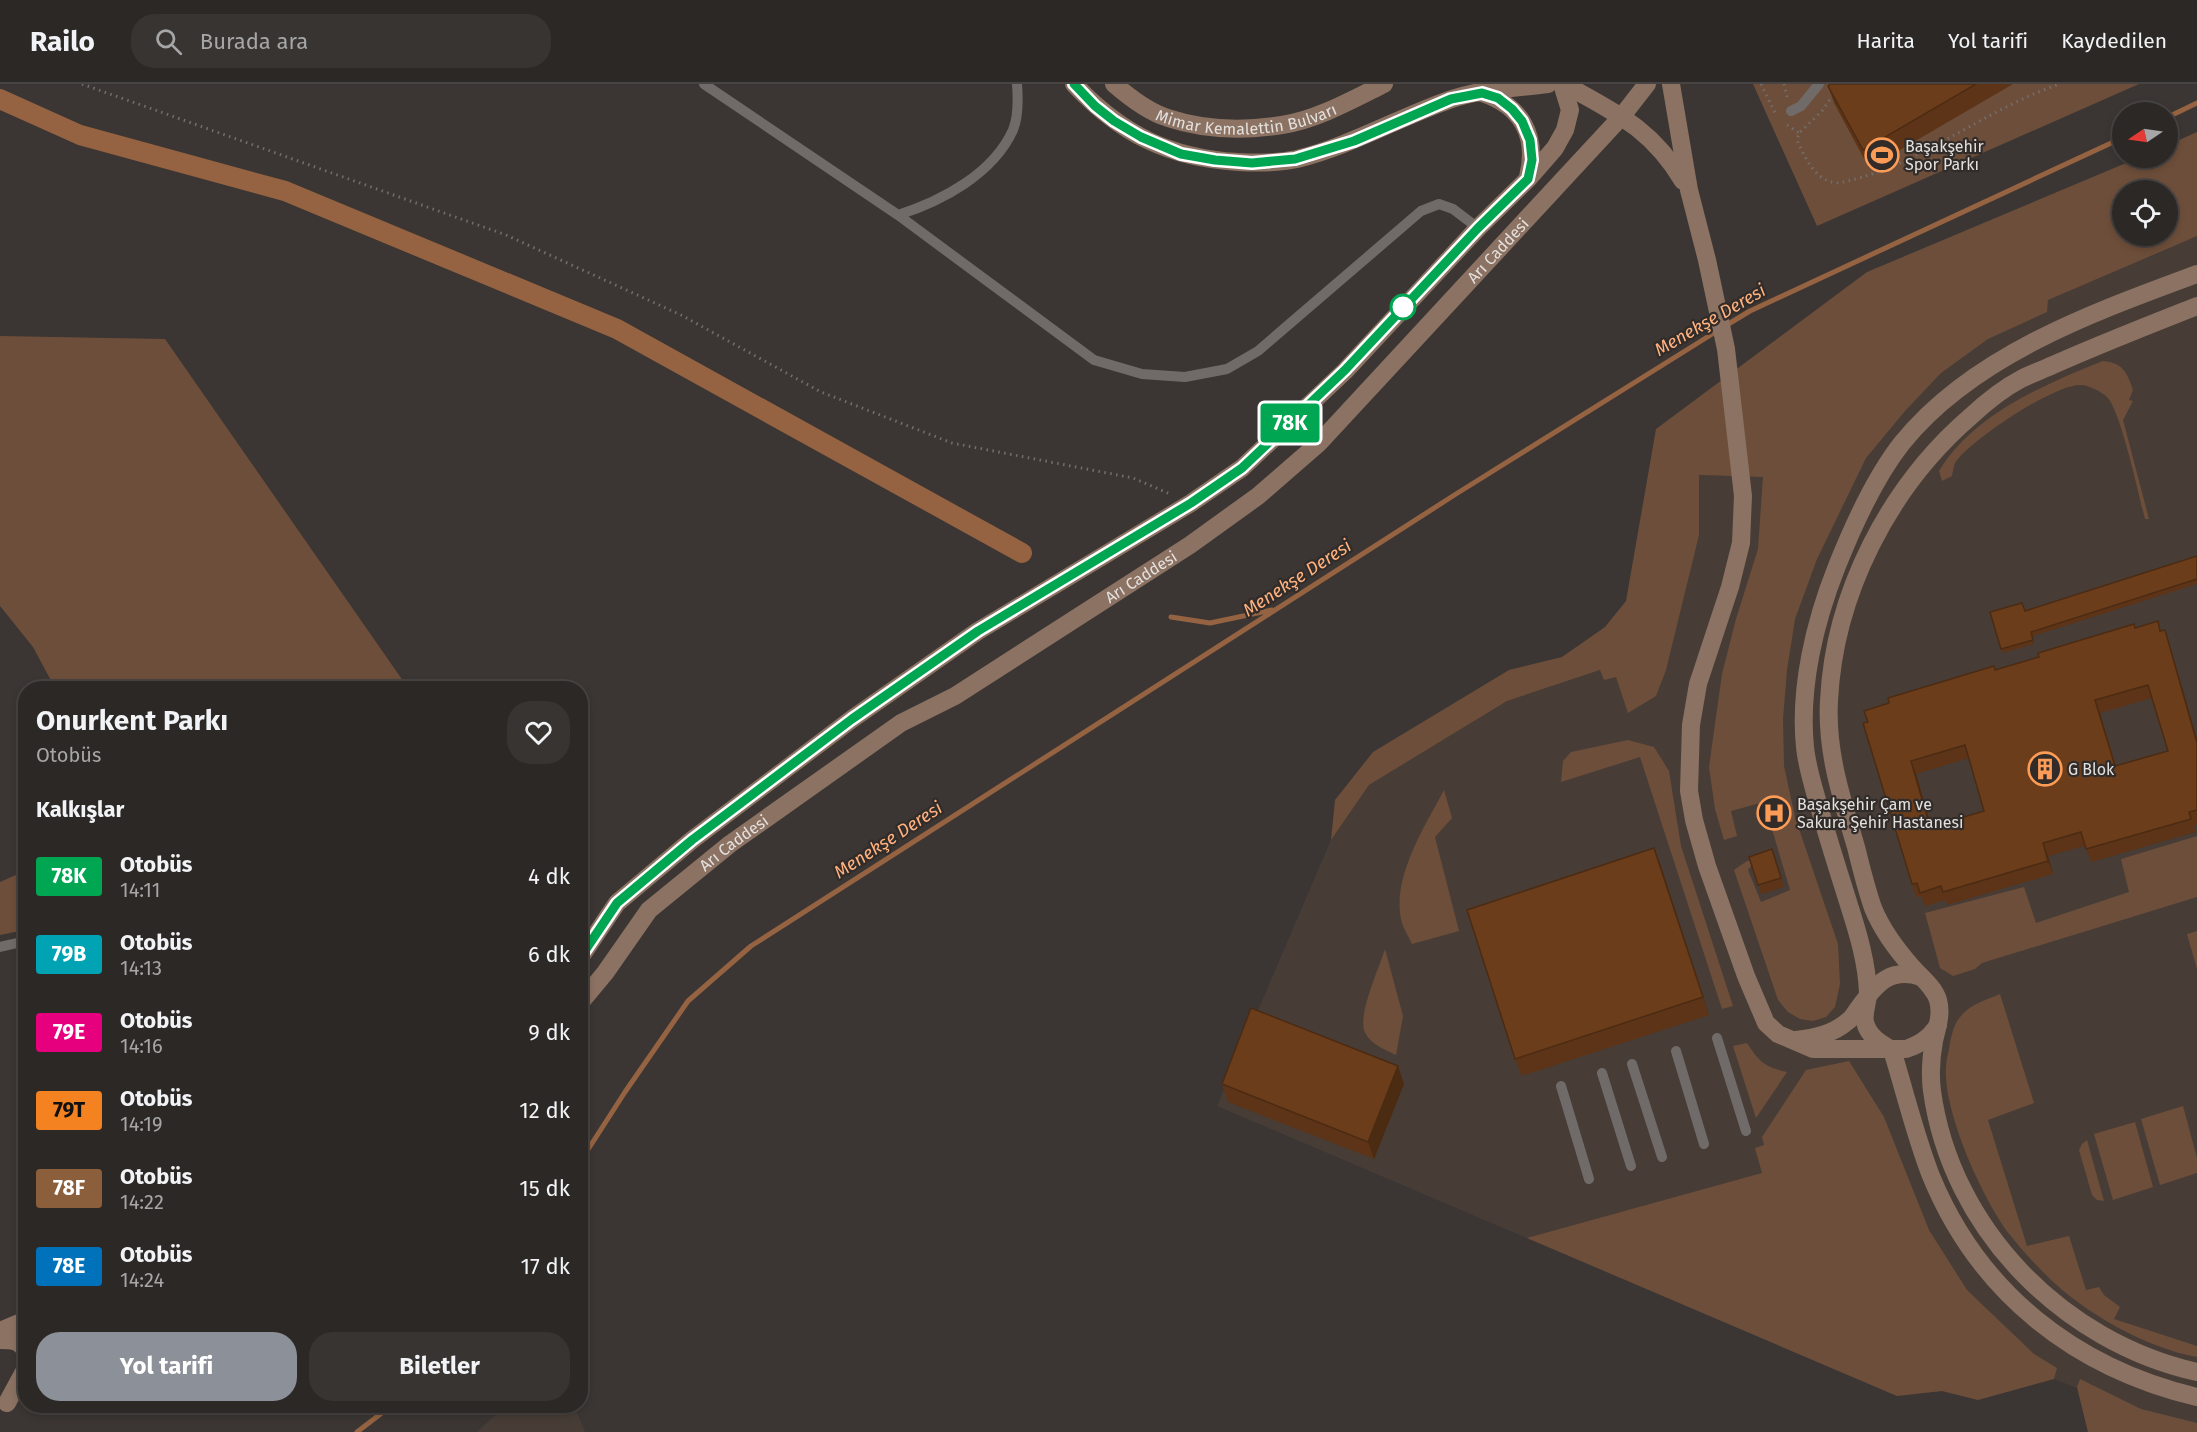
<!DOCTYPE html>
<html lang="tr">
<head>
<meta charset="utf-8">
<style>
	body { margin:0; font-family:"Fira Sans",sans-serif; background:#383432; color:#f1f3f6; height:100vh; display:flex; flex-direction:column; font-size:22px; white-space:nowrap }
	* { box-sizing:border-box; margin:0 }
	p { font-size:20px; color:#a6a6a7 }
	.icon { flex:none; width:33px; height:33px; fill:none; stroke:currentColor; stroke-width:2; stroke-linecap:round; stroke-linejoin:round }
	.map { position:relative; flex:1; overflow:hidden }
	.side { position:absolute; left:18px; top:597px; width:570px; height:732px; display:flex; flex-direction:column; background:#2c2826; border-radius:24px; box-shadow:0 3px 9px #0003,0 0 0 2px #484443 }
	.side>* { flex:none }
	.badge { padding:0 12px; border-radius:4px; font-size:21px; line-height:39px }
	.needle { width:39px; rotate:257deg }
	.fabs { position:absolute; left:2112px; top:18px; display:grid; gap:12px }
	.fabs a { display:grid; place-items:center; width:66px; height:66px; border-radius:50%; background:#2c2826; box-shadow:0 3px 9px #0003,0 0 0 2px #484443; font-size:30px }
	.map>.badge { position:absolute; translate:-50% -50%; box-shadow:0 0 0 3px #fff }
	h2 { padding:0 18px; font-size:22px; line-height:54px }
	.round { display:grid; place-items:center; flex:none; width:63px; height:63px; border-radius:24px; background:#383432 }
	.headline { display:flex; align-items:center; justify-content:space-between; height:102px; padding:0 18px }
	h1 { font-size:28px; font-weight:700; line-height:45px }
	.primary-button { display:flex; gap:12px; margin-top:auto; padding:12px 18px }
	.primary-button a { flex:1; height:69px; border-radius:24px; background:#8c9099; color:#fff; font-size:24px; font-weight:700; line-height:69px; text-align:center }
	.primary-button a+a { background:#383432; color:#f1f3f6 }
	ul { padding:0; list-style:none }
	li { display:flex; align-items:center; gap:18px; height:78px; padding:0 18px }
	li div { flex:1 }
	li b { display:block; font-size:22px }
	li em { font-style:normal }
	li .badge { min-width:66px; font-weight:700; text-align:center }
	header { display:flex; align-items:center; gap:36px; box-sizing:border-box; height:84px; padding:0 30px; background:#2c2826; border-bottom:2px solid #484443 }
	header strong { font-size:28px }
	nav { display:flex; gap:33px; margin-inline-start:auto; font-size:21px }
	.search { width:420px; height:54px; background:#383432; display:flex; align-items:center; gap:15px; box-sizing:border-box; padding:0 21px; border-radius:24px; color:#a6a6a7; font-size:22px }
	.map>svg:first-child { display:block }
	.built { fill:#473d36 }
	.green { fill:#6d4e3a; fill-rule:evenodd }
	.lines { fill:none; stroke-linecap:round; stroke-linejoin:round }
	.stream { stroke:#956341; stroke-width:5 }
	.canal { stroke:#956341; stroke-width:20 }
	.path { stroke:#736e6c; stroke-width:3; stroke-dasharray:1.5 4.5; stroke-linecap:butt }
	.lane { stroke:#706b68; stroke-width:10 }
	.secondary { stroke:#8b7262; stroke-width:18 }
	.wall { fill:#5d3417; fill-rule:evenodd }
	.shaded-wall { fill:#4c2b13 }
	.building { fill:#6c3d1b; stroke:#4c2b13; stroke-width:1.5; fill-rule:evenodd }
	.line-casing { stroke:#fff; stroke-width:14 }
	.line { stroke:#00a651; stroke-width:9 }
	.stop-dot { fill:#fff; stroke:#00a651; stroke-width:3 }
	.labels { text-anchor:middle; stroke-width:4.5; stroke-linejoin:round; paint-order:stroke }
	.street-label { font-size:16px; fill:#e3e0de; stroke:#312c29 }
	.poi-label { font-size:16px; fill:#e3e0de; stroke:#312c29; text-anchor:start }
	.water-label { font-size:18px; font-style:italic; fill:#ffb27f; stroke:#312c29 }
</style>
</head>
<body>
<header>
<strong>Railo</strong>
<div class="search"><svg class="icon" aria-label="search" viewBox="0 0 24 24"><circle cx="10" cy="10" r="6"/><path d="M15 15l6 6"/></svg>Burada ara</div>
<nav><a>Harita</a><a>Yol tarifi</a><a>Kaydedilen</a></nav>
</header>
<div class="map">
<svg width="2197" height="1348" viewBox="0 0 2197 1348">
	<rect width="100%" height="100%" fill="#3b3633"/>
	<!-- built -->
	<path class="built" d="M2197,117V1348H2088L2077,1304L2054,1295L1978,1316L1942,1307L1897,1312L1217,1022L1331,756L1369,701L1507,617L1600,586L1699,391L1763,393L2122,152H2168Z
		M505,1322H574L585,1348H477Z"/>
	<!-- green -->
	<path class="green" d="M1753,0H2139L1817,142Z
		M2197,48V152L2048,216L2047,228L1988,255L1941,289L1905,327L1866,374L1817,475L1795,535L1787,586L1783,635L1784,682L1795,733L1838,860L1840,900L1835,923L1826,933L1813,937L1800,935L1788,928L1778,916L1734,786L1747,777L1756,776L1748,786L1761,818L1790,806L1764,718L1731,727L1737,752L1724,756L1715,725L1709,683L1722,590L1736,535L1758,465L1763,393L1699,391V451L1666,586L1656,612L1628,629L1616,593L1604,596L1600,586L1507,617L1369,701L1331,756L1335,716L1373,668L1509,586L1562,573L1605,543L1626,517L1656,345L1867,188L2138,74H2168V61ZM2122,106H2168V152H2122Z
		M0,252L165,255L408,604H55L33,563L0,522Z
		M2103,277C2123,279 2127,288 2133,306L2129,316L2133,317L2123,336L2149,435H2145C2139,412 2121,327 2107,313C2102,308 2090,302 2082,301C2057,298 1969,357 1955,379C1953,383 1953,388 1952,392L1942,397L1939,387C1974,330 2043,301 2103,277Z
		M1628,656L1654,663L1669,687L1681,762L1733,922L1722,925L1640,673L1561,698L1563,677L1571,668Z
		M1444,706L1452,734L1435,753L1459,847L1412,860C1409,853 1404,846 1402,839C1390,796 1425,742 1444,706Z
		M2197,752V813L1982,879L1975,885L1953,892L1940,884L1925,829L2024,803L2036,839L2129,808L2121,775Z
		M25,787V846L0,851V798Z
		M2197,847V885L2187,850Z
		M1385,865L1403,932L1396,971C1384,965 1369,960 1364,946C1359,928 1379,884 1385,865Z
		M2000,910L2034,1019L1988,1036L2027,1162L2069,1152L2086,1206L2099,1203L2104,1211L2120,1223L2114,1235L2197,1262V1273C2146,1264 2083,1228 2047,1192C2034,1179 2021,1165 2010,1151C1983,1116 1943,1028 1946,983C1946,977 1948,971 1949,965C1951,953 1953,941 1961,932C1971,920 1986,916 2000,910Z
		M1747,959C1759,978 1765,983 1787,988L1756,1034L1733,962Z
		M1849,977L1884,1033L1929,1146L1967,1206L2034,1270L2057,1284L2054,1295L1978,1316L1942,1307L1897,1312L1527,1154L1762,1089L1755,1064L1764,1061L1762,1053L1806,986Z
		M2183,1022L2197,1074V1089L2160,1101L2141,1035Z
		M2135,1038L2153,1103L2113,1116L2094,1050Z
		M2087,1056L2104,1117L2097,1116L2092,1111L2079,1066L2082,1060Z
		M2080,1295L2141,1325L2197,1339V1348H2088L2077,1303Z"/>
	<g class="lines">
		<!-- stream -->
		<path class="stream" d="M2168,33L2197,19
			M1725,242L1750,227L2122,54
			M1171,533L1210,539L1272,526
			M580,1078L625,1008L688,917L751,862L1456,410L1717,247
			M357,1348L391,1322"/>
		<!-- canal -->
		<path class="canal" d="M0,15L80,51L285,107L617,245L1022,469"/>
		<!-- path -->
		<path class="path" d="M82,0L506,151L681,231L821,308L952,359L1133,394L1170,410
			M1761,0L1776,31
			M1784,0L1787,13
			M1833,11L1822,27L1799,49L1797,56C1806,75 1815,98 1839,99C1919,83 1984,25 2060,0
			M1787,41L1799,49"/>
		<!-- lane -->
		<path class="lane" d="M704,0L898,131L1094,276L1142,290L1185,293L1227,285L1258,267L1421,127L1439,120L1453,125L1478,144
			M1791,27L1801,22L1819,0
			M898,131C942,117 993,90 1013,46C1018,34 1018,13 1017,0
			M0,863L26,857
			M1717,954L1746,1047
			M1676,967L1704,1060
			M1632,980L1662,1073
			M1602,989L1631,1082
			M1561,1002L1589,1095"/>
		<!-- secondary -->
		<g class="secondary">
			<path d="M1074,0C1121,50 1169,74 1238,78C1256,79 1278,79 1297,75C1350,62 1398,34 1449,16C1479,5 1517,4 1548,0"/>
			<path id="s1" d="M1114,0C1129,13 1148,28 1168,34C1204,46 1244,47 1282,41C1316,36 1352,16 1384,0"/>
			<path d="M1564,0C1616,29 1651,44 1683,97"/>
			<path d="M1671,0L1689,106L1707,176L1726,265L1743,412L1741,459L1730,503L1698,600L1691,641L1689,707L1694,736L1707,782L1746,892L1766,939L1778,950L1813,965H1906C1921,960 1929,954 1938,941"/>
			<path d="M1482,9C1522,22 1538,52 1528,93"/>
			<path d="M2197,190C2094,228 1973,271 1902,359C1875,393 1853,442 1837,482C1815,537 1799,603 1805,663C1807,684 1814,705 1820,726C1829,758 1839,789 1849,821C1858,849 1867,879 1868,909C1868,919 1863,928 1865,938C1868,952 1880,959 1892,966C1905,1008 1915,1051 1931,1092C1979,1209 2075,1284 2197,1313"/>
			<path d="M2197,222C2149,241 2100,260 2053,281C2042,286 2031,290 2021,295C2002,305 1985,319 1970,333C1889,403 1834,510 1829,617C1826,668 1842,715 1856,763C1861,783 1866,804 1873,824C1882,846 1896,865 1912,883C1921,893 1934,903 1938,916C1942,930 1937,944 1934,957C1931,973 1930,991 1932,1007C1951,1145 2063,1258 2197,1288"/>
			<path d="M580,874L617,819L692,756L852,635L978,547L1191,419L1242,384L1345,287L1478,144L1528,95L1555,64L1565,46L1570,26L1562,0"/>
			<path id="s2" d="M580,919L605,889L649,826L730,760L901,639L955,612L1190,461L1258,412L1319,359L1622,32L1647,0"/>
			<path d="M1796,956C1815,954 1833,950 1848,937C1853,934 1856,927 1860,922C1877,899 1891,883 1921,893"/>
			<path d="M0,1247L26,1236"/>
			<path d="M0,1256C13,1256 19,1256 26,1267"/>
			<path d="M7,1319L26,1284"/>
		</g>
	</g>
	<!-- wall -->
	<path class="wall" d="M1831,0H2013L1869,84L1834,19L1828,2Z
		M2197,472V500L2033,552L2034,560L2003,569L1990,528L2025,527Z
		M2135,544L2161,547L2165,546L2169,559L2197,655V741L2194,742L2196,748L2091,778L2085,762L2048,772L2053,790L1947,821L1946,816L1925,822L1921,812L1916,813L1912,800L1863,639L1996,586ZM2152,614L2168,667L2116,682L2100,629ZM1969,674L1984,727L1931,742L1916,690Z
		M1654,764L1709,931L1522,992L1515,975Z
		M1772,765L1784,803L1761,810L1749,773Z
		M1222,1000H1404L1374,1075L1228,1018Z"/>
	<!-- shaded-wall -->
	<path class="shaded-wall" d="M2165,546L2169,559L2197,655V659Z
		M2095,616L2100,629L2119,696L2115,682Z
		M1911,677L1916,690L1935,756L1930,743Z
		M2043,759L2048,772L2053,790L2048,777Z
		M1654,764L1661,782L1709,931L1703,913Z
		M1398,982L1404,1000L1374,1075L1368,1058Z"/>
	<!-- building -->
	<path class="building" d="M1831,0H1976L1863,66L1828,2Z
		M2197,472V495L2031,548L2033,556L2001,565L1990,528L2022,519L2025,527Z
		M2158,537L2160,547L2165,546L2197,659V726L2189,728L2191,735L2086,765L2081,748L2043,759L2048,777L1943,808L1941,802L1920,809L1917,799L1912,800L1863,639L1868,638L1864,627L1889,619L1888,614L1994,582L1995,586L2039,573L2038,569L2134,540L2135,544ZM2148,601L2168,667L2115,682L2095,616ZM1965,661L1984,727L1930,743L1911,677Z
		M1654,764L1703,913L1515,975L1467,826Z
		M1772,765L1781,794L1758,801L1749,773Z
		M1251,924L1398,982L1368,1058L1222,1000Z"/>
	<g class="lines">
		<!-- line casing -->
		<g class="line-casing">
			<path id="line" d="M580,874L617,819L692,756L852,635L978,547L1191,419L1242,384L1345,286L1478,144L1528,95L1532,76L1530,56L1522,37L1512,25L1498,14L1482,9L1451,15L1354,57L1295,75L1252,79L1215,76L1181,70L1141,53L1114,37L1095,22L1074,0"/>
		</g>
		<!-- line -->
		<use href="#line" class="line"/>
	</g>
	<!-- icons -->
	<defs>
		<g id="stadium-ring" transform="scale(1.725)"><circle r="9.5" fill="#312c29" stroke="#fd9c56" stroke-width="1.5"/><path d="M0-5a6.5 5 0 1 0 0 10a6.5 5 0 1 0 0-10ZM-3.5-1.8h7v3.6h-7Z" fill="#fd9c56"/></g>
		<g id="building-ring" transform="scale(1.725)"><circle r="9.5" fill="#312c29" stroke="#fd9c56" stroke-width="1.5"/><path d="M-4-6H4V6H1V3H-1V6H-4ZM-2.5-4.3h1.7v1.8h-1.7ZM.8-4.3h1.7v1.8H.8ZM-2.5-1h1.7V.8h-1.7ZM.8-1h1.7V.8H.8Z" fill="#fd9c56"/></g>
		<g id="hospital-ring" transform="scale(1.725)"><circle r="9.5" fill="#312c29" stroke="#fd9c56" stroke-width="1.5"/><path d="M-5-5h3v3.5h4V-5h3V5h-3V1.5h-4V5h-3Z" fill="#fd9c56"/></g>
	</defs>
	<g fill-rule="evenodd">
		<use href="#stadium-ring" x="1882" y="71"/>
		<use href="#building-ring" x="2045" y="685"/>
		<use href="#hospital-ring" x="1774" y="729"/>
	</g>
	<!-- markers -->
	<circle class="stop-dot" cx="1403" cy="223" r="12"/>
	<g class="labels">
		<!-- street labels -->
		<g class="street-label">
			<text dy="6" stroke="none"><textPath href="#s1" startOffset="144">Mimar Kemalettin Bulvarı</textPath></text>
			<text dy="6" stroke="none"><textPath href="#s2" startOffset="1197">Arı Caddesi</textPath></text>
			<text dy="6" stroke="none"><textPath href="#s2" startOffset="711">Arı Caddesi</textPath></text>
			<text dy="6" stroke="none"><textPath href="#s2" startOffset="224">Arı Caddesi</textPath></text>
		</g>
		<!-- poi labels -->
		<g class="poi-label">
			<text x="1905" y="68">Başakşehir<tspan x="1905" dy="18">Spor Parkı</tspan></text>
			<text x="2068" y="691">G Blok</text>
			<text x="1797" y="726">Başakşehir Çam ve<tspan x="1797" dy="18">Sakura Şehir Hastanesi</tspan></text>
		</g>
		<!-- water labels -->
		<g class="water-label">
			<text transform="translate(1710 236) rotate(-30)" y="6">Menekşe Deresi</text>
			<text transform="translate(1297 494) rotate(-33)" y="6">Menekşe Deresi</text>
			<text transform="translate(888 756) rotate(-33)" y="6">Menekşe Deresi</text>
		</g>
	</g>
</svg>
<div class="fabs">
<a><svg class="needle" viewBox="-14 -14 28 28"><path d="M0-13l5 13h-10z" fill="#e53935"/><path d="M0 13l5-13h-10z" fill="#a6a6a7"/></svg></a>
<a><svg class="icon" aria-label="locate" viewBox="0 0 24 24"><circle cx="12" cy="12" r="6"/><path d="M12 2v4M12 18v4M2 12h4M18 12h4"/></svg></a>
</div>
<b class="badge" style="left:1290px;top:339px;background:#00a651;color:#fff">78K</b>
<section class="side">
<div class="headline"><div><h1>Onurkent Parkı</h1><p>Otobüs</p></div><a class="round"><svg class="icon" aria-label="heart" viewBox="0 0 24 24"><path d="M12 20l-8-8c-3-5 5-10 8-4 3-6 11-1 8 4z"/></svg></a></div>
<h2>Kalkışlar</h2>
<ul>
<li><span class="badge" style="background:#00a651;color:#fff">78K</span><div><b>Otobüs</b><p>14:11</p></div><em>4 dk</em></li>
<li><span class="badge" style="background:#00a3b4;color:#fff">79B</span><div><b>Otobüs</b><p>14:13</p></div><em>6 dk</em></li>
<li><span class="badge" style="background:#e6007e;color:#fff">79E</span><div><b>Otobüs</b><p>14:16</p></div><em>9 dk</em></li>
<li><span class="badge" style="background:#f58220;color:#111">79T</span><div><b>Otobüs</b><p>14:19</p></div><em>12 dk</em></li>
<li><span class="badge" style="background:#8b5e3c;color:#fff">78F</span><div><b>Otobüs</b><p>14:22</p></div><em>15 dk</em></li>
<li><span class="badge" style="background:#0072bc;color:#fff">78E</span><div><b>Otobüs</b><p>14:24</p></div><em>17 dk</em></li>
</ul>
<div class="primary-button"><a>Yol tarifi</a><a>Biletler</a></div>
</section>
</div>
</body>
</html>
